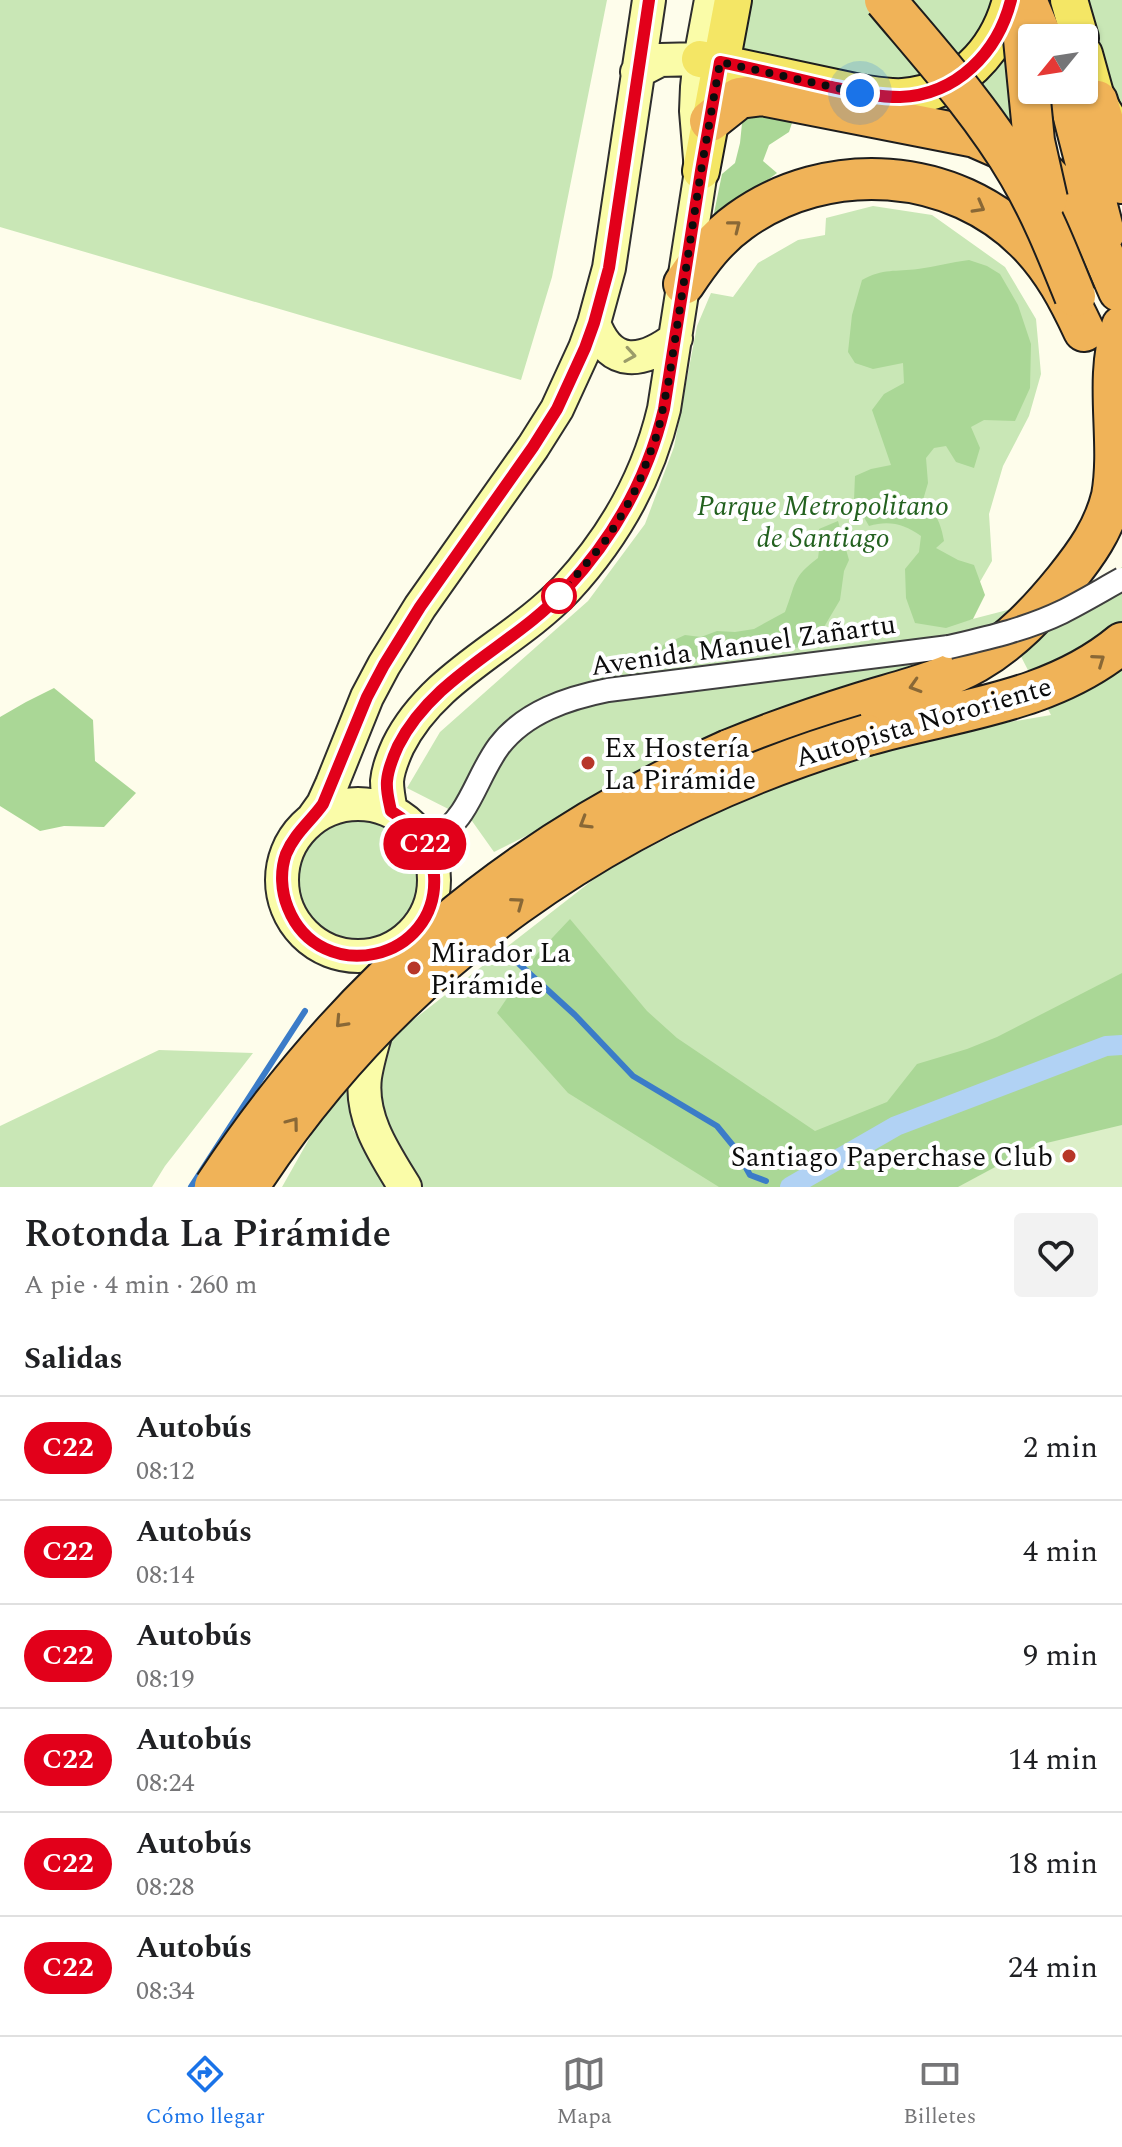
<!DOCTYPE html>
<html lang="es">
<head>
<meta charset="utf-8">
<style>
	body { margin:0; font-family:Spectral,serif; background:#f2f2f2; color:#202124; height:100vh; display:flex; flex-direction:column; font-size:30px; white-space:nowrap }
	* { box-sizing:border-box; margin:0 }
	p { font-size:26px; color:#757577 }
	.icon { flex:none; width:44px; height:44px; fill:none; stroke:currentColor; stroke-width:2; stroke-linecap:round; stroke-linejoin:round }
	.map { position:relative; height:1187px; overflow:hidden }
	.details { display:flex; flex-direction:column; background:#fff; flex:1 }
	.details>* { flex:none }
	.badge { padding:0 16px; border-radius:26px; font-size:28px; line-height:52px }
	.needle { width:52px; rotate:240deg }
	.tools { position:absolute; left:1018px; top:24px; display:grid; gap:16px }
	.tools a { display:grid; place-items:center; width:80px; height:80px; border-radius:8px; background:#fff; box-shadow:0 2px 6px #0004; font-size:40px }
	.you { position:absolute; width:40px; height:40px; margin:-20px; border:6px solid #fff; border-radius:50%; background:#1a73e8; box-shadow:0 0 0 12px #1a73e833 }
	.map>.badge { position:absolute; translate:-50% -50%; box-shadow:0 0 0 4px #fff }
	h2 { padding:0 24px; font-size:30px; line-height:72px }
	.round { display:grid; place-items:center; flex:none; width:84px; height:84px; border-radius:8px; background:#f2f2f2 }
	.head { display:flex; align-items:center; justify-content:space-between; height:136px; padding:0 24px }
	h1 { font-size:38px; font-weight:600; line-height:60px }
	ul { padding:0; list-style:none }
	li { display:flex; align-items:center; gap:24px; height:104px; padding:0 24px; border-top:2px solid #e0e0e0 }
	li div { flex:1 }
	li b { display:block; font-size:30px }
	li em { font-style:normal }
	li .badge { min-width:88px; font-weight:700; text-align:center }
	.tabs { display:flex; justify-content:space-around; align-items:center; height:112px; border-top:2px solid #e0e0e0; background:#fff; font-size:22px; color:#757577 }
	.tabs a { display:grid; justify-items:center; gap:4px }
	.tabs .current { color:#1a73e8 }
	.map>svg:first-child { display:block }
	.green { fill:#c9e7b6 }
	.forest { fill:#aad796 }
	.pitch { fill:#dcefc8 }
	.lines { fill:none; stroke-linecap:round; stroke-linejoin:round }
	.stream { stroke:#3b7cc8; stroke-width:6 }
	.canal { stroke:#b1d2f4; stroke-width:20 }
	.street-casing { stroke:#3f3f3f; stroke-width:26 }
	.secondary-casing { stroke:#2e2e2e; stroke-width:36 }
	.primary-casing { stroke:#1d1d1d; stroke-width:40 }
	.highway-casing { stroke:#1d1d1d; stroke-width:44 }
	.street { stroke:#fff; stroke-width:22 }
	.secondary { stroke:#fafca8; stroke-width:32 }
	.primary { stroke:#f4e665; stroke-width:36 }
	.highway { stroke:#f0b358; stroke-width:40 }
	.street-bridge-casing { stroke:#3f3f3f; stroke-width:26; stroke-linecap:butt }
	.highway-bridge-casing { stroke:#1d1d1d; stroke-width:44; stroke-linecap:butt }
	.street-bridge { stroke:#fff; stroke-width:22 }
	.highway-bridge { stroke:#f0b358; stroke-width:40 }
	.oneway { stroke:#896836 }
	.oneway2 { stroke:#9b9c6a }
	.line-casing { stroke:#fff; stroke-width:18 }
	.line { stroke:#e2001a; stroke-width:12 }
	.walk { stroke:#0c0c0c; stroke-width:8; stroke-dasharray:0 14.4 }
	.stop-dot { fill:#fff; stroke:#e2001a; stroke-width:4 }
	.poi-dot { fill:#b73629; stroke:#fff; stroke-width:3 }
	.labels { text-anchor:middle; stroke-width:8; stroke-linejoin:round; paint-order:stroke }
	.park-label { font-size:28px; font-style:italic; fill:#23611f; stroke:#fff }
	.street-label { font-size:28px; fill:#0c0c0c; stroke:#fff }
	.poi-label { font-size:28px; fill:#0c0c0c; stroke:#fff; text-anchor:start }
</style>
</head>
<body>
<div class="map">
<svg width="1122" height="1187" viewBox="0 0 1122 1187">
	<rect width="100%" height="100%" fill="#fefdeb"/>
	<!-- green -->
	<path class="green" d="M0,0H607L552,277L521,380L0,227Z
		M743,0H997L993,27L922,84L765,66L741,49Z
		M1084,0H1122V122Z
		M1009,34L1016,131L926,107Z
		M873,206L932,215L1005,267L1036,319L1041,374L1029,416L1003,466L989,514L992,561L962,613L961,622L1085,590L1122,567V1039L778,1187H418L373,1098L390,1038L607,869L762,790L898,741L1051,715L1013,641L776,711L494,852L472,821L407,788L440,732L588,601L645,524L674,447L697,326L711,293L733,297L758,263L798,240L825,235L826,218Z
		M299 880a59 59 0 1 1 118 0a59 59 0 1 1-118 0Z
		M159,1050L253,1053L165,1166L152,1187H0V1126Z
		M352,1063L353,1130L389,1187H282Z"/>
	<!-- forest -->
	<path class="forest" d="M743,114L794,117L789,132L769,145L763,161L777,173L742,199L713,218L722,174L735,163L740,143Z
		M969,260L987,266L1000,274L1018,305L1031,344L1030,388L1015,421L984,420L971,427L980,448L974,468L956,462L946,446L934,448L926,458L928,483L923,500C936,512 941,524 944,541L936,548L958,560L974,565L985,595L973,619L946,628L915,623L906,598L905,569L919,552L921,536C904,524 889,520 869,526L854,500L855,476L871,469L891,465L872,410L884,394L904,383L903,363L873,369L855,363L848,352L852,315L862,280C883,268 896,272 918,269C935,267 951,262 969,260Z
		M838,521L849,560L844,571L840,600L824,627L804,646L771,653L687,660L664,665L658,661L663,645L685,635L701,637L717,631L735,632L754,629L785,612C796,584 792,577 818,558L820,543L819,529Z
		M54,688L93,720L95,761L136,793L104,827L64,826L40,831L0,806V717L26,702Z
		M570,919L647,1011L677,1038L815,1131L887,1102L917,1064L967,1049L997,1037L1122,973V1187H719L568,1093L497,1013L537,954Z"/>
	<!-- pitch -->
	<path class="pitch" d="M1122,1125V1187H958L1034,1146Z"/>
	<g class="lines">
		<!-- stream -->
		<path class="stream" d="M506,952L575,1015L633,1076L717,1126L735,1148L750,1175L766,1181
			M191,1187L305,1011"/>
		<!-- canal -->
		<path class="canal" d="M790,1187L896,1126L1106,1046L1122,1045"/>
		<!-- street casing -->
		<g class="street-casing">
			<path id="street" d="M426,845C440,836 453,826 462,812C476,791 484,766 499,746C525,712 568,698 608,690L949,647"/>
		</g>
		<!-- secondary casing -->
		<g class="secondary-casing">
			<path id="secondary" d="M637,72L660,60L700,59
				M594,323C611,369 643,363 676,338
				M282 880a76 76 0 1 1 152 0a76 76 0 1 1-152 0Z
				M391,811C389,801 387,791 387,781C388,769 393,757 398,746C433,675 513,645 566,589C614,537 648,477 664,409L701,171L696,111L697,87L700,59L711,0
				M313,818L323,804L332,784L367,697L384,665L420,607L533,447L557,409L585,348L594,323L609,268L649,0
				M379,1022C374,1039 368,1058 365,1077C360,1118 384,1153 405,1187"/>
		</g>
		<!-- primary casing -->
		<g class="primary-casing">
			<path id="primary" d="M1069,0L1080,38
				M1084,54L1097,101L1111,124
				M700,59L860,93C874,95 889,98 903,97C959,93 998,51 1011,0
				M701,171L733,0"/>
		</g>
		<!-- highway casing -->
		<g class="highway-casing">
			<path id="highway" d="M1026,0L1042,38
				M1067,90L1104,233
				M1097,101L1122,183
				M710,121L739,98L762,95L975,137L1025,159L1045,173L1059,188L1092,229L1119,291
				M684,284C700,260 716,238 740,221C827,158 954,166 1029,244C1054,270 1069,299 1084,331
				M867,735C954,710 1050,703 1122,643
				M729,750C773,732 816,717 861,703C900,691 941,682 976,662C1012,641 1039,612 1065,580C1086,554 1104,529 1112,496C1122,440 1104,382 1122,326"/>
		</g>
		<!-- street -->
		<use href="#street" class="street"/>
		<!-- secondary -->
		<use href="#secondary" class="secondary"/>
		<!-- primary -->
		<use href="#primary" class="primary"/>
		<!-- highway -->
		<use href="#highway" class="highway"/>
		<!-- street-bridge casing -->
		<g class="street-bridge-casing">
			<path id="street-bridge" d="M949,647C987,638 1027,629 1062,612C1082,602 1102,590 1122,579"/>
		</g>
		<!-- highway-bridge casing -->
		<g class="highway-bridge-casing">
			<path id="highway-bridge" d="M885,0C932,56 982,111 1019,174C1042,213 1058,254 1075,296
				M1023,29L1034,141L1047,199
				M215,1186C346,987 511,846 729,750
				M248,1187C394,962 611,810 867,735"/>
		</g>
		<!-- street-bridge -->
		<use href="#street-bridge" class="street-bridge"/>
		<!-- highway-bridge -->
		<use href="#highway-bridge" class="highway-bridge"/>
	</g>
	<!-- one-way arrows -->
	<defs><path id="oneway-chevron" d="M-2-3.5L2.5 0L-2 3.5" fill="none" stroke-width="1.6" stroke-linecap="round" stroke-linejoin="round" transform="scale(2)"/></defs>
	<g class="oneway">
		<use href="#oneway-chevron" transform="translate(979 207) rotate(29)"/>
		<use href="#oneway-chevron" transform="translate(735 226) rotate(-38)"/>
		<use href="#oneway-chevron" transform="translate(1099 660) rotate(-35)"/>
		<use href="#oneway-chevron" transform="translate(915 686) rotate(163)"/>
		<use href="#oneway-chevron" transform="translate(585 823) rotate(149)"/>
		<use href="#oneway-chevron" transform="translate(518 903) rotate(-36)"/>
		<use href="#oneway-chevron" transform="translate(341 1022) rotate(133)"/>
		<use href="#oneway-chevron" transform="translate(293 1123) rotate(-53)"/>
	</g>
	<use class="oneway2" href="#oneway-chevron" transform="translate(630 355) rotate(9)"/>
	<g class="lines">
		<!-- line casing -->
		<g class="line-casing">
			<path id="line" d="M649,0L609,268L594,323L585,348L557,409L533,447L420,607L384,665L367,697L323,804C311,821 294,834 286,854C280,871 281,891 288,908C320,988 440,961 434,875C431,846 415,826 391,811C389,801 386,791 387,781C388,769 393,757 398,746C434,675 514,646 566,589C614,537 648,477 664,409L701,171L720,62C756,69 792,78 827,86C851,91 875,97 900,97C957,95 998,52 1011,0"/>
		</g>
		<!-- line -->
		<use href="#line" class="line"/>
		<!-- walk -->
		<path class="walk" d="M559,596L606,540L623,513L638,485L658,432L669,379L701,171L720,62L860,93"/>
	</g>
	<!-- markers -->
	<circle class="stop-dot" cx="559" cy="596" r="16"/>
	<g class="poi-dot">
		<circle cx="588" cy="763" r="8"/>
		<circle cx="414" cy="968" r="8"/>
		<circle cx="1069" cy="1156" r="8"/>
	</g>
	<g class="labels">
		<!-- park labels -->
		<g class="park-label">
			<text x="823" y="515">Parque Metropolitano<tspan x="823" dy="32">de Santiago</tspan></text>
		</g>
		<!-- street labels -->
		<g class="street-label">
			<text transform="translate(743 644) rotate(-8)" y="10">Avenida Manuel Zañartu</text>
			<text transform="translate(923 721) rotate(-16)" y="10">Autopista Nororiente</text>
		</g>
		<!-- poi labels -->
		<g class="poi-label">
			<text x="604" y="757">Ex Hostería<tspan x="604" dy="32">La Pirámide</tspan></text>
			<text x="430" y="962">Mirador La<tspan x="430" dy="32">Pirámide</tspan></text>
			<text x="1053" y="1166" text-anchor="end">Santiago Paperchase Club</text>
		</g>
	</g>
</svg>
<div class="tools">
<a><svg class="needle" viewBox="-14 -14 28 28"><path d="M0-13l5 13h-10z" fill="#e53935"/><path d="M0 13l5-13h-10z" fill="#757577"/></svg></a>
</div>
<div class="you" style="left:860px;top:93px"></div>
<b class="badge" style="left:425px;top:844px;background:#e2001a;color:#fff">C22</b>
</div>
<section class="details">
<div class="head"><div><h1>Rotonda La Pirámide</h1><p>A pie · 4 min · 260 m</p></div><a class="round"><svg class="icon" aria-label="heart" viewBox="0 0 24 24"><path d="M12 20l-8-8c-3-5 5-10 8-4 3-6 11-1 8 4z"/></svg></a></div>
<h2>Salidas</h2>
<ul>
<li><span class="badge" style="background:#e2001a;color:#fff">C22</span><div><b>Autobús</b><p>08:12</p></div><em>2 min</em></li>
<li><span class="badge" style="background:#e2001a;color:#fff">C22</span><div><b>Autobús</b><p>08:14</p></div><em>4 min</em></li>
<li><span class="badge" style="background:#e2001a;color:#fff">C22</span><div><b>Autobús</b><p>08:19</p></div><em>9 min</em></li>
<li><span class="badge" style="background:#e2001a;color:#fff">C22</span><div><b>Autobús</b><p>08:24</p></div><em>14 min</em></li>
<li><span class="badge" style="background:#e2001a;color:#fff">C22</span><div><b>Autobús</b><p>08:28</p></div><em>18 min</em></li>
<li><span class="badge" style="background:#e2001a;color:#fff">C22</span><div><b>Autobús</b><p>08:34</p></div><em>24 min</em></li>
</ul>
</section>
<nav class="tabs">
<a class="current"><svg class="icon" aria-label="directions" viewBox="0 0 24 24"><path d="M12 3l9 9-9 9-9-9zM9 14v-3h6M13 9l2 2-2 2"/></svg>Cómo llegar</a>
<a><svg class="icon" aria-label="map" viewBox="0 0 24 24"><path d="M3 6l6-2 6 2 6-2v14l-6 2-6-2-6 2zM9 4v14M15 6v14"/></svg>Mapa</a>
<a><svg class="icon" aria-label="tickets" viewBox="0 0 24 24"><path d="M3 7h18v10H3zM15 7v10"/></svg>Billetes</a>
</nav>
</body>
</html>
